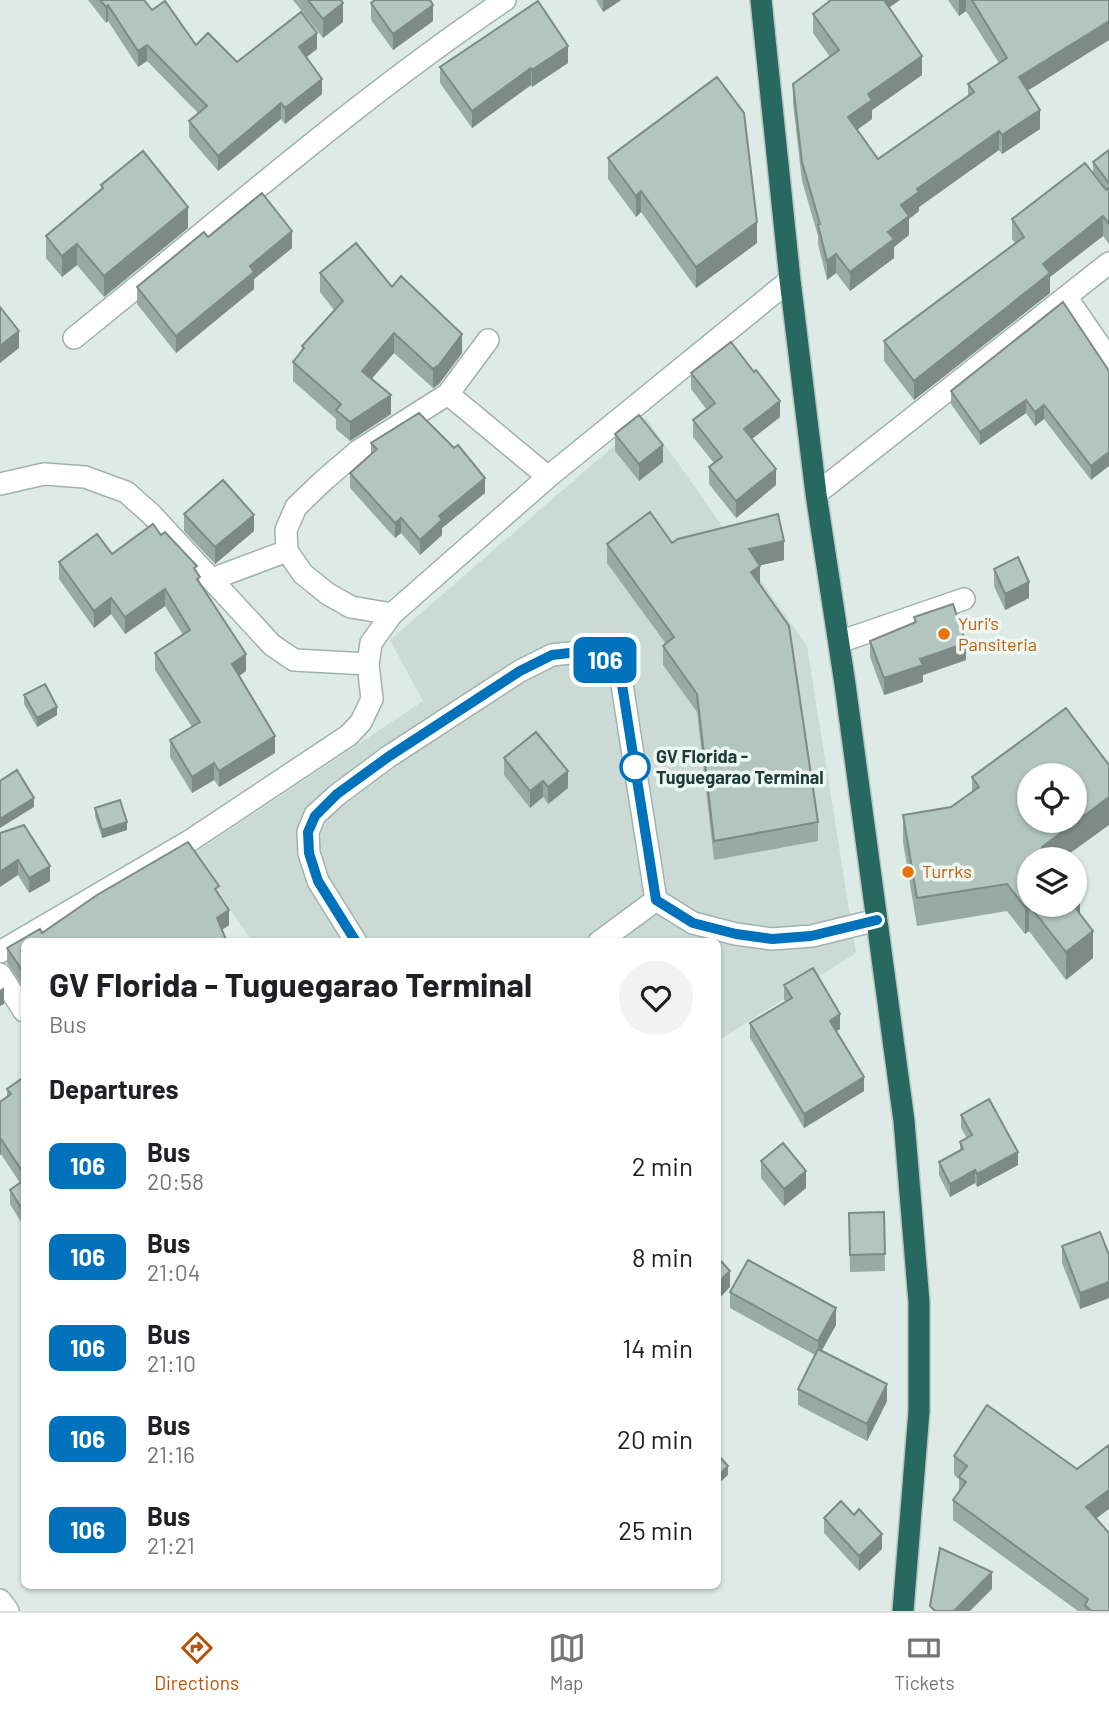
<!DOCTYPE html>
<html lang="en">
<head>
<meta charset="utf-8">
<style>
	body { margin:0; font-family:Barlow,sans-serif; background:#f2f2f2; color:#202124; height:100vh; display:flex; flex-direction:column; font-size:26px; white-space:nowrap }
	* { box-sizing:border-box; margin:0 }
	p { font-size:23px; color:#757577 }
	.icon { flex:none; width:38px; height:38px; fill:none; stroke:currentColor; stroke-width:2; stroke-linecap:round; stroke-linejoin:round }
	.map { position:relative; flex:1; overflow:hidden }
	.panel { position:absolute; left:21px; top:938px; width:700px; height:651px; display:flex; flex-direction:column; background:#fff; border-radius:10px; box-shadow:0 2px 5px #0004 }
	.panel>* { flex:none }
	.badge { padding:0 14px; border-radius:10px; font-size:24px; line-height:46px }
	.fabs { position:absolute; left:1017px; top:763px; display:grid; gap:14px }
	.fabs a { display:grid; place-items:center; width:70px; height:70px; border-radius:50%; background:#fff; box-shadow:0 2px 5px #0004; font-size:35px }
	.map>.badge { position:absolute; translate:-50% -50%; box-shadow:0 0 0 4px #fff }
	h2 { padding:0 28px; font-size:26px; line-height:63px }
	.round { display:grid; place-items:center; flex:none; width:74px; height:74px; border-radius:37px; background:#f2f2f2 }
	.headline { display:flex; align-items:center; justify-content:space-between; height:119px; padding:0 28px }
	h1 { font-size:33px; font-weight:700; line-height:52px }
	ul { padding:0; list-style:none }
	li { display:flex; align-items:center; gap:21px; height:91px; padding:0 28px }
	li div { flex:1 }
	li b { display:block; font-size:26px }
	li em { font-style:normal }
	li .badge { min-width:77px; font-weight:700; text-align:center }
	.tab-bar { display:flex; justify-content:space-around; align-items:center; height:98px; border-top:2px solid #e0e0e0; background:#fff; font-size:19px; color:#757577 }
	.tab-bar a { display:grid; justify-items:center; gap:4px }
	.tab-bar .current { color:#b45309 }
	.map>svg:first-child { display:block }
	.built { fill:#cbdad4 }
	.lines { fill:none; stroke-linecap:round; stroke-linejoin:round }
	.minor-casing { stroke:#a0b2ad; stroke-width:24 }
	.highway-casing { stroke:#bbc4c2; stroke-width:24 }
	.minor { stroke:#fff; stroke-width:21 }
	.highway { stroke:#276960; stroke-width:21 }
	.wall { fill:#99a9a3 }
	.shaded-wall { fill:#7d8a85 }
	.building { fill:#b2c5be; stroke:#7d8a85; stroke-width:2; fill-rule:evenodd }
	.line-casing { stroke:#fff; stroke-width:16 }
	.line { stroke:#0072bc; stroke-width:10 }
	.food-dot { fill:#e8710a; stroke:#edf7f3; stroke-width:2.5 }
	.stop-dot { fill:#fff; stroke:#0072bc; stroke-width:3.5 }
	.labels { text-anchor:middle; stroke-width:7; stroke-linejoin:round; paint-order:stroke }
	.food-label { font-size:18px; fill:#c56008; stroke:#edf7f3; text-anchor:start }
	.stop-label { font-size:18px; font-weight:bold; fill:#1d3a35; stroke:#edf7f3; text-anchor:start }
</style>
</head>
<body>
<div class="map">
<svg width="1109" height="1611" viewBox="0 0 1109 1611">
	<rect width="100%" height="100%" fill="#ddeae5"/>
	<!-- built -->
	<path class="built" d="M646,418L807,646L856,953L718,1041V942L252,941L193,854L423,701L390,640Z"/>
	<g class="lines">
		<!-- minor casing -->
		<g class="minor-casing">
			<path id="minor" d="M1067,298L1109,359
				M74,338C216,224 354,102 505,0
				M448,394L548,477
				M0,484L44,474L85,477L126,492L151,514L272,645L294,660L368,664
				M816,494L1109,263
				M212,579L287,551
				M392,614L351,607L328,594L303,574L287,551L286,530L296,507L323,481L358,451L448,394L488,340
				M839,642L964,599
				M356,942L318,881L309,853L308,832L315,815L337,795L388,757L520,671L552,655L578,652L600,656L620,672L656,900L693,923L736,934L772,939L812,936L877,920
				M599,942L656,900
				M0,952L191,840L349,735L361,722L372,699L368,664L371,643L392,614L548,477L790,280
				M0,974L24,1011
				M0,1600L8,1611"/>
		</g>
		<!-- highway casing -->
		<g class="highway-casing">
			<path id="highway" d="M761,0L790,280L816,494L845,684L904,1121L919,1302V1411L903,1611"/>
		</g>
		<!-- minor -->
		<use href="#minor" class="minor"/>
		<!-- highway -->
		<use href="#highway" class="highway"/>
	</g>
	<!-- wall -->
	<path class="wall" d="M88,0H144L152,10L196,45L237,62L317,49L306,57L322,94L285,124L281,119L218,171L189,137V121L198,113L147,61L138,67L108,21L106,23Z
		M293,0H341L343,22L323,38Z
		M596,0H621L603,12Z
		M948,0H1109V40L1028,90L1040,129L1002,154L999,150L919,207V211L909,219V235L894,247V258L850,291L836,273L827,280L818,244V236L802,181L793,103V84L830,57L813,33V14L889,8L922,75L872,110V119L857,130L878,159L968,96V84L999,63L966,11L959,16Z
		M371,3L433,21L393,50L371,20Z
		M568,63L532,87L531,85L472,128L440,83V67Z
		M1109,150V244L1103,236L1050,277V293L914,400L884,361V341L1015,243L1012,239V219L1093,173V162Z
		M608,158L757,243L696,288L641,212L636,217L608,179Z
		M101,185L188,228L104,297L77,265L62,277L46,258V236L101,190Z
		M208,237L292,248L254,279V289L176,353L137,304V287Z
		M320,273L392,287L462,353L439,384L433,388L394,353L371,379L391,414L350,441L336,429V419L293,381V362L302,351V346L334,310L320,292Z
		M1109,371L1091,480L1044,419L1035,426L1026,413L980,445L951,404V391Z
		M691,373L780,417L752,439L776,485L736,518L709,484V467L714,463L693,437V420L707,410L691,389Z
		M615,434L663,462L639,481L615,451Z
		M371,443L485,493L442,528V535L420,555L401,533L395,538L350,488V473L371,454Z
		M184,514L254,531L215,564L184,531Z
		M161,535L197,572L200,583L246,671L239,676L275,753L219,787L214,780L192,793L170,757V740L192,727L155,670V653L183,635L165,606L125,634L111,614L94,628L59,579V562L112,554Z
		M672,543L784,560L760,565V584L818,822V841L714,860L697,712L663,665V646L666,644L607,563V544Z
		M994,569L1029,598L1005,610L994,586Z
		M914,617L966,660L923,675V682L884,695L870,657V641L914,623Z
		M24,695L57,715L37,727L24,704Z
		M504,758L568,788L548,804L543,797L530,808L504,775Z
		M972,777L1029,859L1080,914L1093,958L1066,980L1029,931L1025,934L1007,911L917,926L903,842V815L951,807L972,792Z
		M95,808L127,830L102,838L95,816Z
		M0,833L50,881L29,893L18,875Z
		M219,894L229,925L222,930L24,942V988L7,963V948L42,933Z
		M784,985L840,1029L836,1031L864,1091L804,1128L750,1038V1023L786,1002L784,1000Z
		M24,1077V1227L10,1204V1190L20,1183L1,1154L0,1155V1102L7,1097V1089Z
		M961,1115L1018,1165L977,1187L975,1183L950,1197L939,1175V1162L960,1151V1142L967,1138L961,1128Z
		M761,1161L806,1188L784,1206L761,1178Z
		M884,1212L885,1271L850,1272L849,1213Z
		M1062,1246L1109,1255V1298L1080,1309L1062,1263Z
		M730,1292L836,1325L822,1350L887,1401L867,1441L798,1405V1389L815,1355L730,1308Z
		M954,1456L1096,1519L1109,1611H1078L953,1520V1500L959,1492V1479L954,1475Z
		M824,1518L882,1549L859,1571L824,1533Z"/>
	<!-- shaded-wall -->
	<path class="shaded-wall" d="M603,0H621L603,12Z
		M880,0H900L880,14Z
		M959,0H966V11L959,16Z
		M343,3V22L323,38V19Z
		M108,5V21L106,23V7Z
		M433,5V21L393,50V34Z
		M1109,21V40L1019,96V77Z
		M317,33V49L299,63V47Z
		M147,45V61L138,67V51Z
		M568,46V63L532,87V70Z
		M922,56V75L872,110V119L848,136V117L868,94Z
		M531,68V85L472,128V111Z
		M322,79V94L285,124V108Z
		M281,103V119L218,171V156Z
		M1040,110V129L1002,154V135Z
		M999,131V150L919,207V211L909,219V235L894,247V258L850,291V272L888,232L901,205L917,189Z
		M641,191V212L636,217V196Z
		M188,207V228L104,297V276Z
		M1103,216V236L1050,277V293L914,400V381L1043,264Z
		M757,222V243L696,288V267Z
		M292,231V248L254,279V289L176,353V336L250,266Z
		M77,244V265L62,277V256Z
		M836,254V273L827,280V261Z
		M19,331V348L0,363V346Z
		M394,333V353L362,390V371Z
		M462,334V353L439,384L433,388V369Z
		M391,395V414L350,441V422Z
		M1026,400V413L980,445V432Z
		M780,401V417L744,445V429Z
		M1044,405V419L1035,426V412Z
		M663,445V462L639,481V464Z
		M1109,452V466L1091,480V466Z
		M776,469V485L736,518V501Z
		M485,478V493L442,528V535L420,555V540L439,516Z
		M254,515V531L215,564V547Z
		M401,518V533L395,538V523Z
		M784,541V560L749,568V549Z
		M760,566V584L751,572Z
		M1029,582V598L1005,610V594Z
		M165,589V606L125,634V617Z
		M111,598V614L94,628V611Z
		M966,643V660L923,675V682L884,695V678L920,659Z
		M246,654V671L232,681V664Z
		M57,707V715L37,727V718Z
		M275,736V753L219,787V771Z
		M214,763V780L192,793V777Z
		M568,771V788L548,804V787Z
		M543,781V797L530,808V791Z
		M1109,797V825L1062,859H1042V847Z
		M34,798V807L0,828V819Z
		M127,822V830L102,838V830Z
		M18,860V875L0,887V872Z
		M50,866V881L29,893V878Z
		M1080,896V923L1071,905H1074V900Z
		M1029,904V931L1025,934V907Z
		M229,910V925L217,933V918Z
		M1093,931V958L1066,980V952Z
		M4,987V1004L0,1006V990Z
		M840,1014V1029L830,1035V1021Z
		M864,1077V1091L804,1128V1114Z
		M1,1139V1154L0,1155V1140Z
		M1018,1152V1165L977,1187V1174Z
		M975,1170V1183L950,1197V1184Z
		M806,1171V1188L784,1206V1189Z
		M730,1271V1287L718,1300V1283Z
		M1109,1282V1298L1080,1309V1293Z
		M836,1308V1325L818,1357V1341Z
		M887,1384V1401L867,1441V1424Z
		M728,1466V1475L718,1484V1476Z
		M1109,1490V1509L1086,1526V1507Z
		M882,1534V1549L859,1571V1556Z
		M992,1572V1589L970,1611H954Z"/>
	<!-- building -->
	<path class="building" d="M100,0H144L152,10L165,1L196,45L208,33L237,62L301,12L317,33L299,47L322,79L285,108L281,103L218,156L189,121L207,106L147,45L138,51L108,5L106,7Z
		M308,0H341L343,3L323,19Z
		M375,0H430L433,5L393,34L371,3Z
		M831,0H884L922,56L868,94L872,100L848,117L878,159L974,92L968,84L1007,58L972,0H1109V21L1019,77L1040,110L1002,135L999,131L917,189L919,192L901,205L909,216L888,232L894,239L850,272L836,254L827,261L818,225L820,224L802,162L793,84L839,50L813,14Z
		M538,1L568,46L532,70L531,68L472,111L440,67Z
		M717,77L744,113L757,222L696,267L641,191L636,196L608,158Z
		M1109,150V183L1093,162Z
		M143,151L188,207L104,276L77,244L62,256L46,236L103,188L101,185Z
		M1085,163L1106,190L1109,188V224L1103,216L1043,264L1050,273L914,381L884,341L1024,237L1012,219Z
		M262,193L292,231L250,266L254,272L176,336L137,287L204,232L208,237Z
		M356,243L392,287L401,276L462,334L439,365L433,369L394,333L362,371L391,395L350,422L336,410L341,404L293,362L304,348L302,346L343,301L320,273Z
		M1063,302L1109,371V452L1091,466L1044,405L1035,412L1026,400L980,432L951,391Z
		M0,307L19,331L0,346Z
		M731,342L754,372L756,370L780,401L744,429L776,469L736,501L709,467L722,457L693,420L715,403L691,373Z
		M419,413L454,448L458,445L485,478L439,516L442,520L420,540L401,518L395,523L350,473L377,449L371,443Z
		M639,415L663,445L639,464L615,434Z
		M223,480L254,515L215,547L184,514Z
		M650,512L672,543L678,539L778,514L784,541L749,549L760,566L751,572L789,626L818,822L714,841L697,694L663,646L674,637L607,544Z
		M153,524L161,535L165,532L197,566L194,568L200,577L197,579L246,654L232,664L275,736L219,771L214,763L192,777L170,740L200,722L155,653L190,630L165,589L125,617L111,598L94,611L59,562L97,534L112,554Z
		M1018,557L1029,582L1005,594L994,569Z
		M953,604L966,643L920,659L923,665L884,678L870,641L916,622L914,617Z
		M45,684L57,707L37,718L24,695Z
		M1066,708L1109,765V797L1042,847L1052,859H1029V904L1025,907L1007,884L917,898L903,815L951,807L979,787L972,777ZM1029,775H1074V821H1029Z
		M536,732L568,771L548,787L543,781L530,791L504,758Z
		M17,770L34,798L0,819V781Z
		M120,800L127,822L102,830L95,808Z
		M24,825L50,866L29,878L18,860L0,872V833Z
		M188,842L219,886L215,889L229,910L217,918L227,942H24V973L7,948L40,929L42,933L97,895Z
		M1074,888L1080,896L1074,900Z
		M1029,905H1073L1093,931L1066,952Z
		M813,968L840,1014L830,1021L864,1077L804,1114L750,1023L792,998L784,985Z
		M24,1077V1174L1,1139L0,1140V1102L11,1094L7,1089Z
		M989,1099L1018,1152L977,1174L975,1170L950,1184L939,1162L963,1149L960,1142L972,1135L961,1115Z
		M783,1143L806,1171L784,1189L761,1161Z
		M24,1180V1212L10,1190Z
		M884,1212L885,1254L850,1255L849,1213Z
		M1100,1232L1109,1255V1282L1080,1293L1062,1246Z
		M718,1258L730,1271L718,1283Z
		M748,1260L836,1308L818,1341L730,1292Z
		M818,1349L887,1384L867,1424L798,1389Z
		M987,1405L1077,1469L1109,1445V1490L1086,1507L1109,1533V1611H1091L1085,1605L1088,1599L953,1500L966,1482L959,1477L967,1466L954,1456Z
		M718,1455L728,1466L718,1476Z
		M841,1501L854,1515L859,1509L882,1534L859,1556L824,1518Z
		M940,1548L992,1572L954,1611H935L930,1606Z"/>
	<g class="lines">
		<!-- line casing -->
		<g class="line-casing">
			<path id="line" d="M356,942L318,881L309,853L308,832L315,816L337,794L388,757L520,671L552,655L578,652L600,656L620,672L656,900L693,923L736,934L772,939L811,936L877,920"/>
		</g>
		<!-- line -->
		<use href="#line" class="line"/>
	</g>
	<!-- markers -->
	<g class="food-dot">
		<circle cx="944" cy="634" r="7"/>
		<circle cx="908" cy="872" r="7"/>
	</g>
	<circle class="stop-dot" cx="635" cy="767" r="14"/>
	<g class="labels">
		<!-- food labels -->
		<g class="food-label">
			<text x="958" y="630">Yuri's<tspan x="958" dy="21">Pansiteria</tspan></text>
			<text x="922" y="878">Turrks</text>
		</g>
		<!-- stop labels -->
		<g class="stop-label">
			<text x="656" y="763">GV Florida -<tspan x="656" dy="21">Tuguegarao Terminal</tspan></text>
		</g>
	</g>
</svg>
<div class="fabs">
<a><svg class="icon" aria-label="locate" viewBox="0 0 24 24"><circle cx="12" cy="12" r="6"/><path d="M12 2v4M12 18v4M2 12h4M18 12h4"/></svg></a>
<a><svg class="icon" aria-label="layers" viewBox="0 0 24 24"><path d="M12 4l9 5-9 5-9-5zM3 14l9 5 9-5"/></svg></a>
</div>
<b class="badge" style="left:605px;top:660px;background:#0072bc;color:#fff">106</b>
<section class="panel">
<div class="headline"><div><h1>GV Florida - Tuguegarao Terminal</h1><p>Bus</p></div><a class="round"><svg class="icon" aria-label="heart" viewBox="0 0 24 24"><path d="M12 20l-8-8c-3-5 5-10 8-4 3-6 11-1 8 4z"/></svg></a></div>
<h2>Departures</h2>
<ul>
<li><span class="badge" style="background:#0072bc;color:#fff">106</span><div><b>Bus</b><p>20:58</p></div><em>2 min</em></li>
<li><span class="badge" style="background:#0072bc;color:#fff">106</span><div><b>Bus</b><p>21:04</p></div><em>8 min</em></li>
<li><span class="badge" style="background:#0072bc;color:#fff">106</span><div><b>Bus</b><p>21:10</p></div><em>14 min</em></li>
<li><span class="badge" style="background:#0072bc;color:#fff">106</span><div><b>Bus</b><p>21:16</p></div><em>20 min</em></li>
<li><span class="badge" style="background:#0072bc;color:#fff">106</span><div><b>Bus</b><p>21:21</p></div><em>25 min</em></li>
</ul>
</section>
</div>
<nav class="tab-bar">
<a class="current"><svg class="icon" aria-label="directions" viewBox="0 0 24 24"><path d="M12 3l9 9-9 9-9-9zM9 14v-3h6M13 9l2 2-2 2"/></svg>Directions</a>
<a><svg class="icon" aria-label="map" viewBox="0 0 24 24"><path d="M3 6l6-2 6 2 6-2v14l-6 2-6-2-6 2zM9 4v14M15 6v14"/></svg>Map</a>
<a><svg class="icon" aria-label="tickets" viewBox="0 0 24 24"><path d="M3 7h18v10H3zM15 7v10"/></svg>Tickets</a>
</nav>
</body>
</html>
